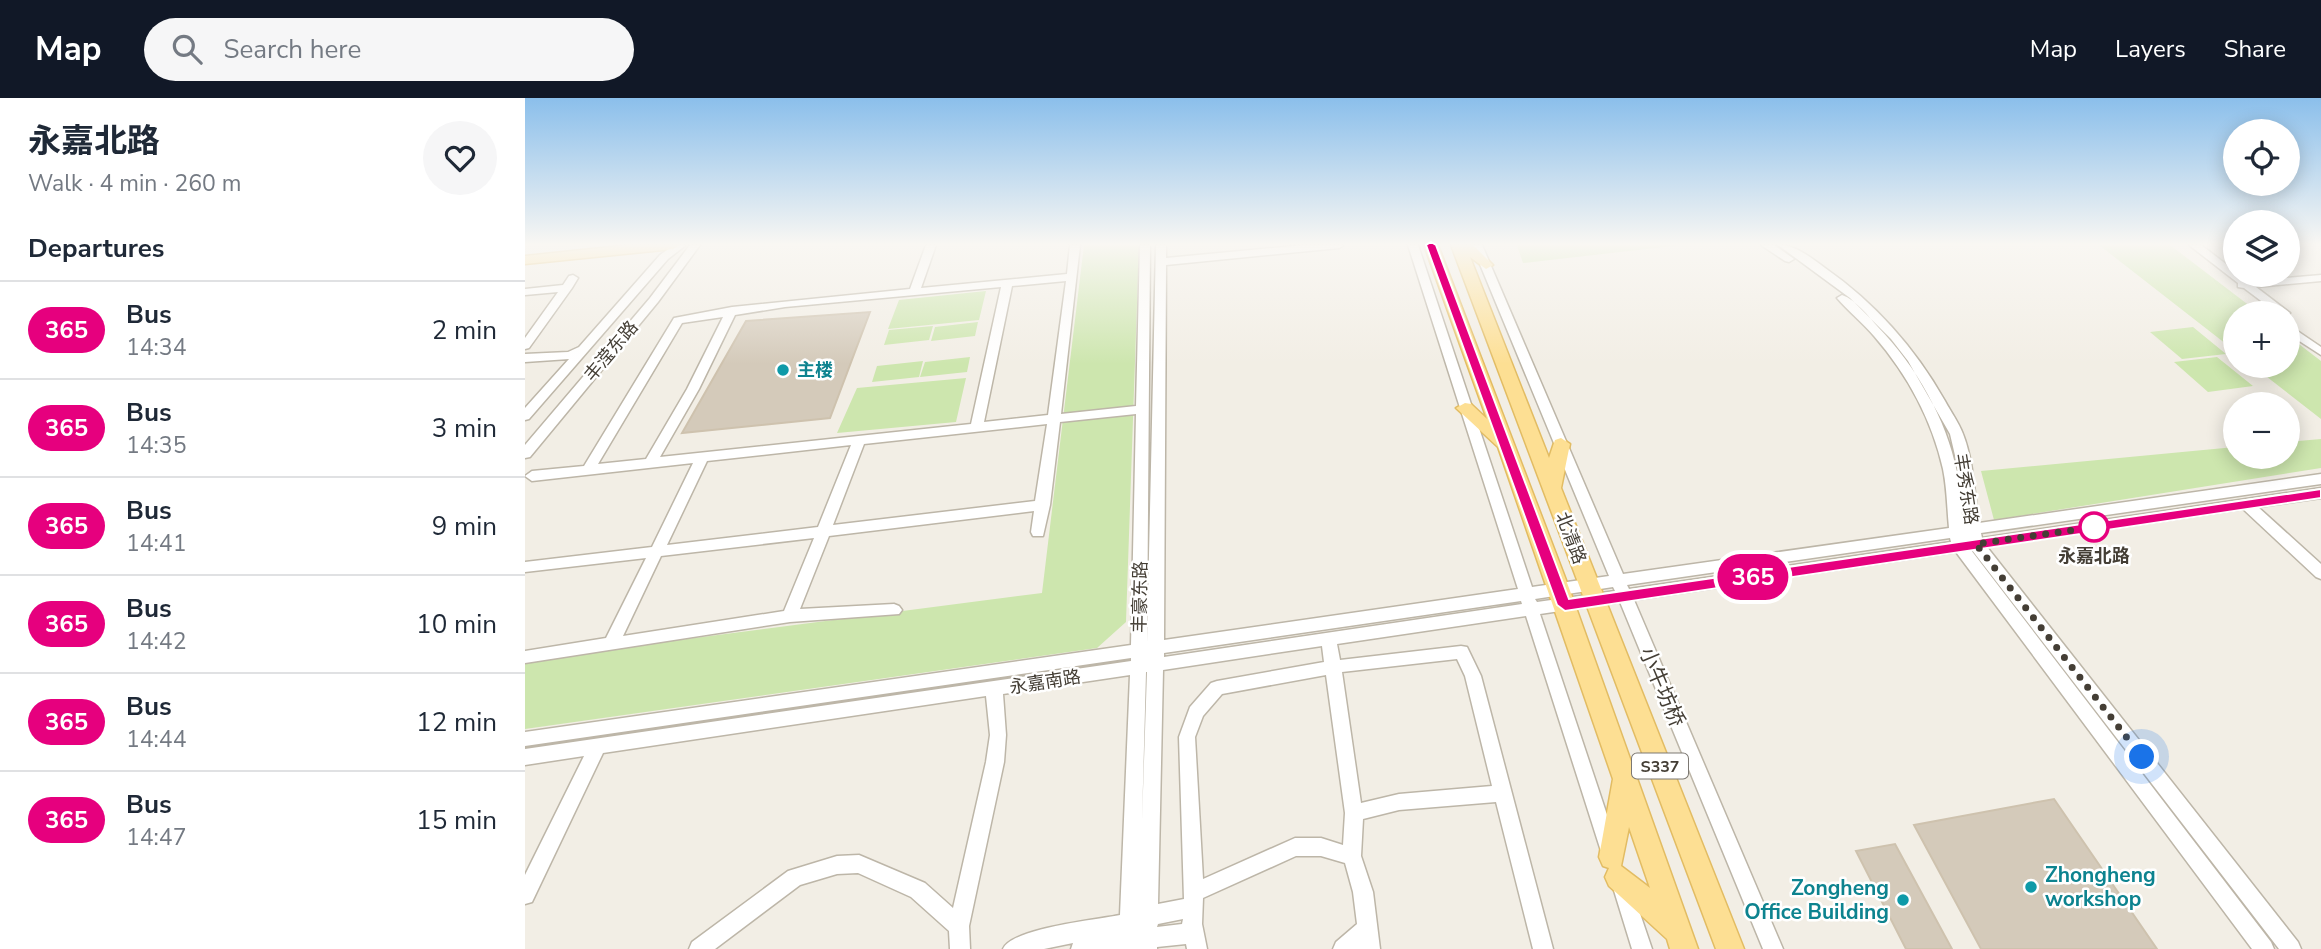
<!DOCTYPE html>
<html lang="en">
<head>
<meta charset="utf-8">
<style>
	body { margin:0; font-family:"Nunito Sans","Noto Sans SC",sans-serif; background:#f6f6f7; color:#1f2937; height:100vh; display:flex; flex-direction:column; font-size:26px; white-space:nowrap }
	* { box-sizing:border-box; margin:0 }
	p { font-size:23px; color:#747a83 }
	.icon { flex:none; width:38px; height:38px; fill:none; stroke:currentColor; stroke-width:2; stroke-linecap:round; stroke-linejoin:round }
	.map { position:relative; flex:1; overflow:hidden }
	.details { display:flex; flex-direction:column; background:#fff; width:525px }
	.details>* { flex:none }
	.badge { padding:0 14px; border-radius:23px; font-size:24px; line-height:46px }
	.tools { position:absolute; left:1698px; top:21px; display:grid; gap:14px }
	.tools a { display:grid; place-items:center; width:77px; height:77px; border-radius:50%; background:#fff; box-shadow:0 4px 18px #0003; font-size:35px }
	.you { position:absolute; width:35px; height:35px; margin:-18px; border:5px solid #fff; border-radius:50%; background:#1a73e8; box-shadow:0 0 0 10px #1a73e833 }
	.map>.badge { position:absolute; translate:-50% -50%; box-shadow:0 0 0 4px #fff }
	h2 { padding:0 28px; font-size:26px; line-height:63px }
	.round { display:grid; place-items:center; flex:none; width:74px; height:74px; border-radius:37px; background:#f6f6f7 }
	.headline { display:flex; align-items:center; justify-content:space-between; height:119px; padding:0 28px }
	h1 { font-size:33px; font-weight:700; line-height:52px }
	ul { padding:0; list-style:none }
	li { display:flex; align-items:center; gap:21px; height:98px; padding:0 28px; border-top:2px solid #e0e1e3 }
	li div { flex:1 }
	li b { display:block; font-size:26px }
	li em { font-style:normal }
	li .badge { min-width:77px; font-weight:700; text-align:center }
	header { display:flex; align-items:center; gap:42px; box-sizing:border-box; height:98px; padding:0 35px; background:#111827; color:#fff }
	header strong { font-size:33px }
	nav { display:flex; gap:38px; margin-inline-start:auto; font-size:24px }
	.search { width:490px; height:63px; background:#f6f6f7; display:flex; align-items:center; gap:18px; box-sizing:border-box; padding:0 24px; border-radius:38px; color:#747a83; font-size:26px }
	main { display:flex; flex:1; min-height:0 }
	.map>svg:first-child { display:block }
	.green { fill:#cde6ae }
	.building { fill:#d4caba; stroke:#cec2ae; stroke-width:2 }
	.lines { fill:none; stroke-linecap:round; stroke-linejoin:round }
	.minor-casing { stroke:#bdb6a8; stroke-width:3 }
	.major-casing { stroke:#e2bc63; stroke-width:3 }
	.minor { fill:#fff; fill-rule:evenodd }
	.major { fill:#fddf93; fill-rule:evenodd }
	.line { fill:#e6007e; stroke:#fff; stroke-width:2 }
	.walk { stroke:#443e35; stroke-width:7; stroke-dasharray:0 12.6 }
	.culture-dot { fill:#0f9aa8; stroke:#fff; stroke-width:2.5 }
	.stop-dot { fill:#fff; stroke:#e6007e; stroke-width:3.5 }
	.labels { text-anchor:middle; stroke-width:5; stroke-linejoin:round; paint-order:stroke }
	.shield { fill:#fff; stroke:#7c7872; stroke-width:2 }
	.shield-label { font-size:16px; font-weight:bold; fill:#443e35 }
	.street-label { font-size:18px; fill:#443e35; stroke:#fff }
	.culture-label { font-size:18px; font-weight:bold; fill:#0d838f; stroke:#fff; text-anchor:start }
	.stop-label { font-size:18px; font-weight:bold; fill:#443e35; stroke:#fff }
	.near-street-label { font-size:21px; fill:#443e35; stroke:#fff }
	.near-culture-label { font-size:21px; font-weight:bold; fill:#0d838f; stroke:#fff; text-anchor:start }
</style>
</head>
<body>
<header>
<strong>Map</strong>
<div class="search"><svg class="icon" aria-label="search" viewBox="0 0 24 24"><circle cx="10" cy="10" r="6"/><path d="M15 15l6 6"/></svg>Search here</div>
<nav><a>Map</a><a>Layers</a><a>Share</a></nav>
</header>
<main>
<section class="details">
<div class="headline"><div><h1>永嘉北路</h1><p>Walk · 4 min · 260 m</p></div><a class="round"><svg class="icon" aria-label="heart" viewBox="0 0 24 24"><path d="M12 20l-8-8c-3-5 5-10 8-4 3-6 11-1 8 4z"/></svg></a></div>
<h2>Departures</h2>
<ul>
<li><span class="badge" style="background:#e6007e;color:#fff">365</span><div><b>Bus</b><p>14:34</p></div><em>2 min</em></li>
<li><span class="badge" style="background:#e6007e;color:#fff">365</span><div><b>Bus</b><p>14:35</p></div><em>3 min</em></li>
<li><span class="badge" style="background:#e6007e;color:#fff">365</span><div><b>Bus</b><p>14:41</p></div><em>9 min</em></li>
<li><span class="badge" style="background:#e6007e;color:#fff">365</span><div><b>Bus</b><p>14:42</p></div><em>10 min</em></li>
<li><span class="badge" style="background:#e6007e;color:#fff">365</span><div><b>Bus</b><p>14:44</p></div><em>12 min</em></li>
<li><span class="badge" style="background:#e6007e;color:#fff">365</span><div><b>Bus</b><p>14:47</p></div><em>15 min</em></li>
</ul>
</section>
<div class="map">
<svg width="1796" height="851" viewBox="0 0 1796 851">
	<rect width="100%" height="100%" fill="#f2eee5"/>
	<!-- green -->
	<path class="green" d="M559,147H614L601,524L572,550L0,631V562L517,495Z
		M992,147H1157L998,165Z
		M1574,147H1645L1734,215H1710V253Z
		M461,193L454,222L363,231L374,202Z
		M453,224L450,238L406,243L410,229Z
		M408,228L404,242L359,247L364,232Z
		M1668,229L1701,256L1657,261L1625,234Z
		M1762,237L1796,263V321L1728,268H1762Z
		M445,259L442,274L395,279L400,264Z
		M1692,259L1728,288L1683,294L1649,264Z
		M398,263L394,279L347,284L352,268Z
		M441,280L431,324L312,335L332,290Z
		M1796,341V370L1469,422L1456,373L1710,349V359H1762V344Z"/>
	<!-- building -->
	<path class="building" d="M345,214L305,320L157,335L221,223Z
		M1529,701L1632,851H1456L1389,727Z
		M1370,746L1427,851H1381L1331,753Z"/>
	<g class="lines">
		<!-- minor casing -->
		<g class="minor-casing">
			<path id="minor" d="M149,147H161L143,161L4,321L0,322V310L44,261L0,264V256L43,254L54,249L135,157Z
				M165,147H175L133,204L5,359L0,360V347L125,200Z
				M401,147H411L396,190L542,176L545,147H555L536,316L611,308L615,147H625L622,545L631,147H641V160L780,147H819L814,150L641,167L639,542L993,491L883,147H893L1007,489L1084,478L947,147H957L1098,476L1424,430C1422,410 1422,390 1418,371C1407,322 1382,276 1349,238C1338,225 1323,213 1312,200L1317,197C1331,202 1343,218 1353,229C1391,268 1421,320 1432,374C1436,392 1436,410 1438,428L1440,427L1432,366L1425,336L1383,263L1366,241L1325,200L1253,147C1271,147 1285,159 1300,170C1350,205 1390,250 1420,303C1426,314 1434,325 1438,336C1449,364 1449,396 1454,425L1796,376V386L1456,435L1457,440L1796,390V400L1733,409L1796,466V481L1791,479L1718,411L1462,449L1773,844L1776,851H1754L1447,452H1446L1746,844L1749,851H1727L1431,454L1109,502L1258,851H1238L1095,504L1015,516L1093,750L1091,756L1084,759L1077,756L1075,750L1001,518L812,546L815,562L936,548L942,549L956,578L1028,851H1008L971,704L874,712L838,721L836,758L848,794L855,851H808L811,844L832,826L828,794L820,765L796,758H771L678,800L677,826L682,851H662L661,846L632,849V851H546L548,845L519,851H478C487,830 571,822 595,817L605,577L478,596L481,637L479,664L444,828L445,851H425L424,833L386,799L333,775L312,776L275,787L190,851H164L167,844L263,773L312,758L334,757L400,785L428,810L461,664L465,637L461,598L78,655L7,804L0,806V777L59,658L0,667V651L606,563V560L0,648V634L606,547L611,316L535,324L525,407L518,438H508L506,434L509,413L304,438L275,511L369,506L374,508L377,512L374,516L265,524L0,565V553L81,540L121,460L0,474V464L127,449L168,365L7,383L0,378L7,373L59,368L149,220L207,209L385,191ZM541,183L523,317L459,324L487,188ZM476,189L446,326L135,359L174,291L210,217L260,209ZM198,219L162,291L121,361L73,366L157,225ZM522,326L510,403L308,427L339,346ZM326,347L293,429L142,447L182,363ZM289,440L259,513L98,538L136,458ZM1425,440L1426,444L1104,491L1102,487ZM1088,489L1090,493L1012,504L1010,501ZM996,503L997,506L639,559V555ZM797,548L799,564L692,583L686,585L665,609L654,639L659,801L633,806L638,572ZM932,561L940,578L967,688L874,696L836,705L817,574ZM621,574H622L617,723ZM801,577L820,715L818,747L796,740H770L678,781L670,639L678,618L697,596ZM658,821L657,826L632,829L633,826Z
				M1236,147H1249L1269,161L1264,164L1260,163Z
				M1664,147H1676L1710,173V177H1715L1724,183L1796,177V183L1731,189L1765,215L1762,218V215H1752L1719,190L1713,189V185Z
				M48,177L53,180L47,190L4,250L0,251V240L33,194L0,197V191L38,187L44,178Z
				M1762,226L1796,249V257L1762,235Z
				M1096,777L1103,779L1105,786L1127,851H1107L1087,786L1089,779Z"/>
		</g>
		<!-- major casing -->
		<g class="major-casing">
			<path id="major" d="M104,147H155L148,151L0,166V158Z
				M899,147H913L1044,490L1173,851H1145L1142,841L1084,788L1080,779L1084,770L1078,768L1074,759L1088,681L973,349L931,310L940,305L946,306L962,321ZM1104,729L1125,790L1096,768Z
				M926,147H948L968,167L961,171L945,159L1024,360L1030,342L1036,340L1045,346L1036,390L1219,851H1191Z"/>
		</g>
		<!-- minor -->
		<use href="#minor" class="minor"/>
		<!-- major -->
		<use href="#major" class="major"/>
	</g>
	<!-- sky -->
	<linearGradient id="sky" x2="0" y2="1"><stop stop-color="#8bbfeb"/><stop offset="0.55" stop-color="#f9f7f3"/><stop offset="1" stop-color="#f9f7f3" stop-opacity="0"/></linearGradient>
	<rect width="1796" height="266" fill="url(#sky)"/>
	<!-- line -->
	<path class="line" d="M906,144L911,147L1044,501L1796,391V400L1040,513L1032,507L901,147Z"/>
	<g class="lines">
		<!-- walk -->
		<path class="walk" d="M1569,429L1576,428L1451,446L1617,659"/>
	</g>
	<!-- markers -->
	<g class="culture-dot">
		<circle cx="258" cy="272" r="7"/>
		<circle cx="1506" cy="789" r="7"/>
		<circle cx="1378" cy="802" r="7"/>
	</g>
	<circle class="stop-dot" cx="1569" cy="429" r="14"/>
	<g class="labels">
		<!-- shield labels -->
		<rect class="shield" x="1107" y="655.5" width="56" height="25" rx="5"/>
		<g class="shield-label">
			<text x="1135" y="674">S337</text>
		</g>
		<!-- street labels -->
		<g class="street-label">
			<text transform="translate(86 253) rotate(-50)" y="6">丰滢东路</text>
			<text transform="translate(1441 391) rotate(81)" y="6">丰秀东路</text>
			<text transform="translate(1046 440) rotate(69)" y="6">北清路</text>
			<text transform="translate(615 499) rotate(-89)" y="6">丰豪东路</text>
			<text transform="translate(520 584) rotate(-9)" y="6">永嘉南路</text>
		</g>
		<!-- culture labels -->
		<g class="culture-label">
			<text x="272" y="278">主楼</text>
		</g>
		<!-- stop labels -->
		<g class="stop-label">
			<text x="1569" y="464">永嘉北路</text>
		</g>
		<!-- near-street labels -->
		<g class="near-street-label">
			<text transform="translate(1137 589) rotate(67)" y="7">小牛坊桥</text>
		</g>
		<!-- near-culture labels -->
		<g class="near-culture-label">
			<text x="1520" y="784">Zhongheng<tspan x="1520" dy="24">workshop</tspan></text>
			<text x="1364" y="797" text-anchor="end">Zongheng<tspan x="1364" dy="24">Office Building</tspan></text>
		</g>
	</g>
</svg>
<div class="tools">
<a><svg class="icon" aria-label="locate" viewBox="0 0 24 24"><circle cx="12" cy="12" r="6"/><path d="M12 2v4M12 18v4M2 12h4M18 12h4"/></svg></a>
<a><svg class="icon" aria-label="layers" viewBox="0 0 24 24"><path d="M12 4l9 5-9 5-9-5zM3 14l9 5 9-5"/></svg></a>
<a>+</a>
<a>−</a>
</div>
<div class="you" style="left:1617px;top:659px"></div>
<b class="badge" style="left:1228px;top:479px;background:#e6007e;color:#fff">365</b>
</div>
</main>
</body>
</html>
